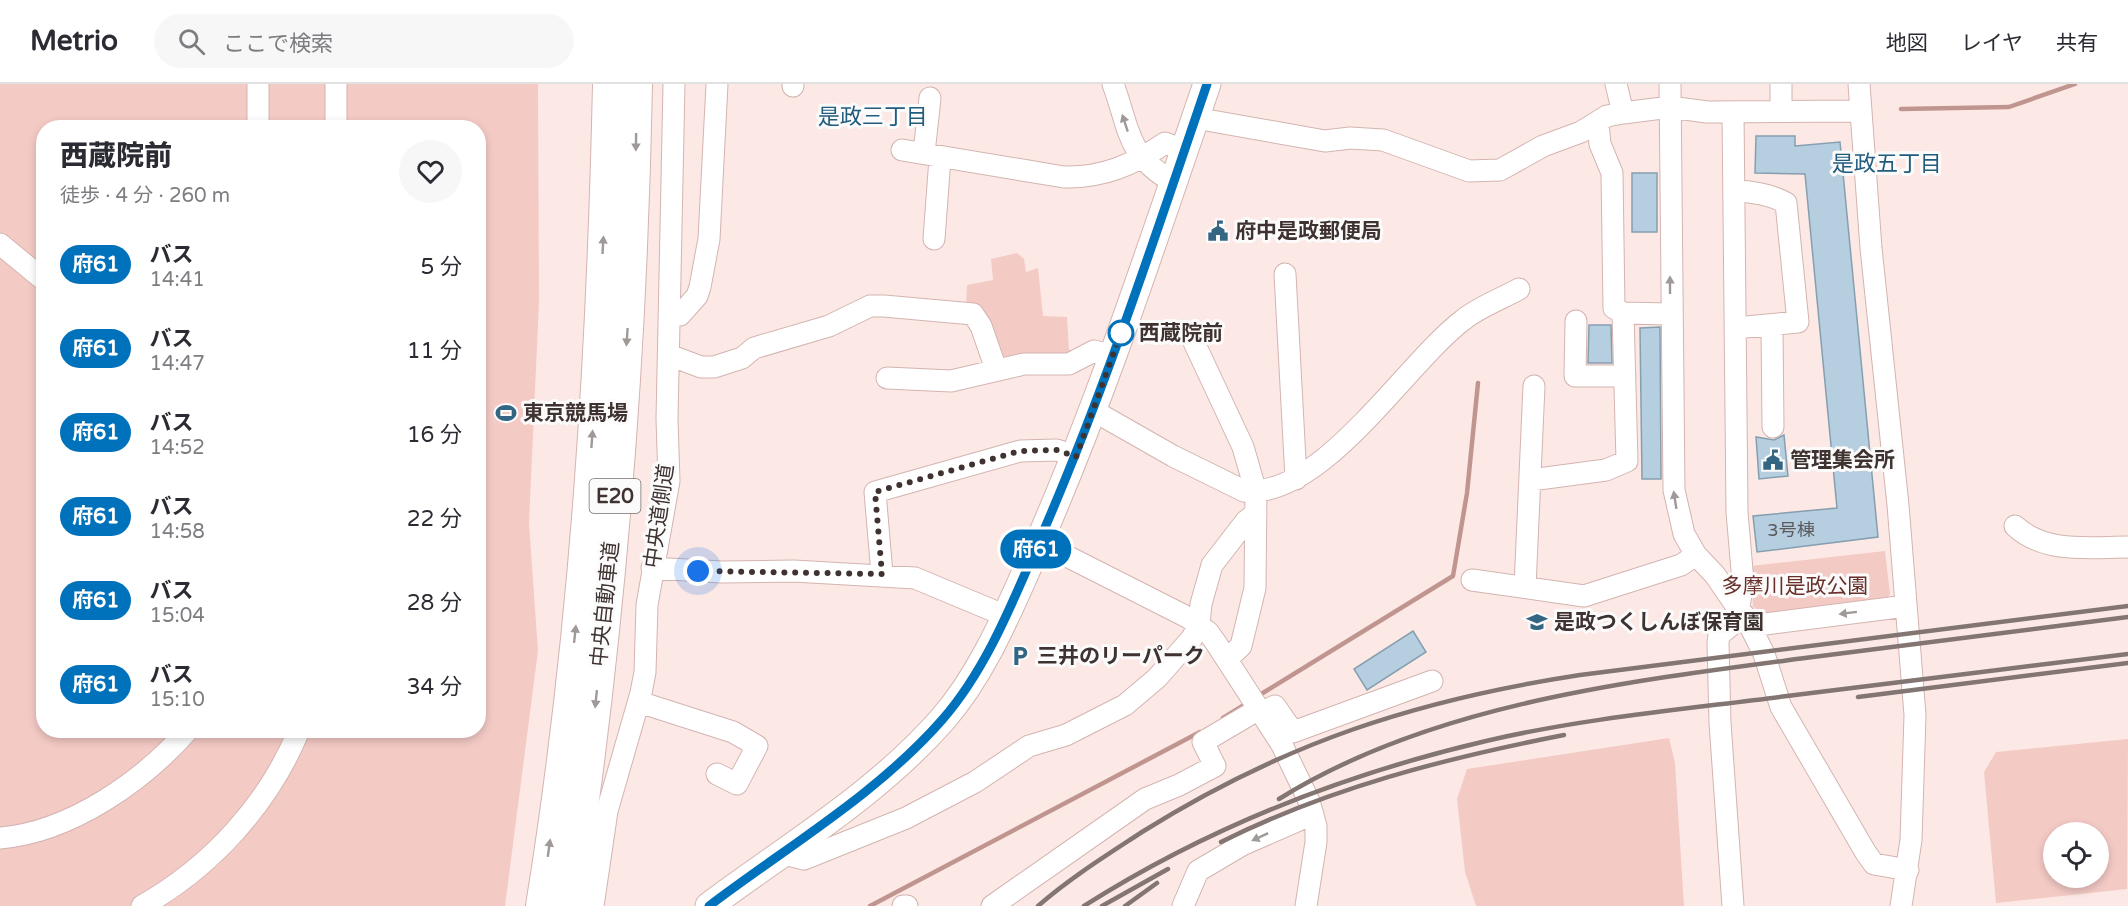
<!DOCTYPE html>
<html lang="ja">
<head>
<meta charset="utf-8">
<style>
	body { margin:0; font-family:"Varela Round","Noto Sans JP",sans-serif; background:#f7f7f7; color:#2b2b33; height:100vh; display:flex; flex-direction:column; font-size:22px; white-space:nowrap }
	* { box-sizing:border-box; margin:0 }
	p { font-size:20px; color:#7c7c81 }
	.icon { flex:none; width:33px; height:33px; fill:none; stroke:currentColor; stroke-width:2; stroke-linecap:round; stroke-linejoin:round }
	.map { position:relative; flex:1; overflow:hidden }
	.side { position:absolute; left:36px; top:36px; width:450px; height:618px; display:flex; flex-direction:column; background:#fff; border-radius:24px; box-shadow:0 3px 9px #0003 }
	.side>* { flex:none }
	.badge { padding:0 12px; border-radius:20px; font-size:21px; line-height:39px }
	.fabs { position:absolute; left:2043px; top:738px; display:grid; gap:12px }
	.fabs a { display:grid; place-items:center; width:66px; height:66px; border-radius:50%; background:#fff; box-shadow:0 3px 9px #0003; font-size:30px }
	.you { position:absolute; width:30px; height:30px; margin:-15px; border:4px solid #fff; border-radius:50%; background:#1a73e8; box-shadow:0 0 0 9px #1a73e833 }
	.map>.badge { position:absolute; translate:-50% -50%; box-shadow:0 0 0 3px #fff }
	.round { display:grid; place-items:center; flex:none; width:63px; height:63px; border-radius:32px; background:#f7f7f7 }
	.headline { display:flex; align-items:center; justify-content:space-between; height:102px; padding:0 24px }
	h1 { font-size:28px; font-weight:800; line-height:45px }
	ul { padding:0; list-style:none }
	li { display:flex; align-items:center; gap:18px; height:84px; padding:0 24px }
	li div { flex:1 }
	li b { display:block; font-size:22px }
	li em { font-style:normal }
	li .badge { min-width:66px; font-weight:700; text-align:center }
	header { display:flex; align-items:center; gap:36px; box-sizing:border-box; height:84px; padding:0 30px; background:#fff; border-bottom:2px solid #e1e1e2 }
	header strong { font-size:28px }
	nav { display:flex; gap:33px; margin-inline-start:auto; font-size:21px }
	.search { width:420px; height:54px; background:#f7f7f7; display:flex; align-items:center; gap:15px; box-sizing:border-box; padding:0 21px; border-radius:33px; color:#7c7c81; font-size:22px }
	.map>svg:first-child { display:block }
	.green { fill:#f4cac5; fill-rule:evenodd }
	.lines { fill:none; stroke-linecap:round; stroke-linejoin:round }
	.stream { stroke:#c09590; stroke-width:4.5 }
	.building { fill:#b5cee0; stroke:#869faf; stroke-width:1.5 }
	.minor-casing { stroke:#d3b4b0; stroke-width:23 }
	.major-casing { stroke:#d3b4b0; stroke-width:29 }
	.highway-casing { stroke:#d3b4b0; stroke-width:32 }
	.minor { stroke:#fff; stroke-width:21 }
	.major { stroke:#fff; stroke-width:27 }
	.highway { stroke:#fff; stroke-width:30 }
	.rail { stroke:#837572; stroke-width:4.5 }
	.oneway { fill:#9f9998 }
	.line-casing { stroke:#fff; stroke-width:14 }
	.line { stroke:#0072bc; stroke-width:9 }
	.walk { stroke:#3f3331; stroke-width:6; stroke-dasharray:0 10.8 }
	.stop-dot { fill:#fff; stroke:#0072bc; stroke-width:3 }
	.labels { text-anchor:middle; stroke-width:6; stroke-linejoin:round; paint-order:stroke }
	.number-label { font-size:18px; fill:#5c5a5d }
	.shield { fill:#fbfbfb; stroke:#776f6e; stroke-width:1.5 }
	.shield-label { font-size:20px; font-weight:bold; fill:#3f3331 }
	.poi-label { font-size:21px; font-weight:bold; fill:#3f3331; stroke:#fbfbfb; text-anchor:start }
	.stop-label { font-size:21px; font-weight:bold; fill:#3f3331; stroke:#fbfbfb; text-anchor:start }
	.street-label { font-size:21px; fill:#3f3331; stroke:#fbfbfb }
	.park-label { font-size:21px; fill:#69302b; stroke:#fbfbfb }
	.neighbourhood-label { font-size:22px; fill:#215c7c; stroke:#fbfbfb }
</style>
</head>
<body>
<header>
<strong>Metrio</strong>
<div class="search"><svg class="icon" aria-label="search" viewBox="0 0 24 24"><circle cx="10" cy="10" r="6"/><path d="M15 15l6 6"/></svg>ここで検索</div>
<nav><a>地図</a><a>レイヤ</a><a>共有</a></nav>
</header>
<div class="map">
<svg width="2128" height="822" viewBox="0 0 2128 822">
	<rect width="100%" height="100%" fill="#fce9e6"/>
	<!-- green -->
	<path class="green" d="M0,0H538L539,218L529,439L538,567L505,822H0ZM44,44H478V646H44Z
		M1017,169L1024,175L1026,188L1038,184L1043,232L1067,233L1069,266H1074L1075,272L999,280L966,223L967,201L993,196L991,175Z
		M1885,467L1890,510L1886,517L1766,530L1753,523L1751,482Z
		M1669,654L1675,679L1684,822H1476L1465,788L1457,715L1467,685Z
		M2128,655L2127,805L1996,819L1984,688L1996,668ZM2054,748H2098V794H2054Z"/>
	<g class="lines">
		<!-- stream -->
		<path class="stream" d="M1901,25L2009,23L2075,0
			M1258,612L1453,492L1467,409L1478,299
			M1223,634L1249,618
			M870,822L1200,648"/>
	</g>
	<!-- building -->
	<path class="building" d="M1756,52H1795V62L1840,58L1878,453L1757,468L1753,432L1837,424L1805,90L1755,89Z
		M1632,89H1657V148H1632Z
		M1589,241H1611L1612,279H1588Z
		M1660,243L1661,395H1642L1640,244Z
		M1784,351L1788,392L1759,395L1756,353L1774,356Z
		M1413,547L1426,568L1367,606L1354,585Z"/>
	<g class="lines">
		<!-- minor casing -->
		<g class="minor-casing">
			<path id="minor" d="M258,0V44
				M336,0V44
				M1113,0C1130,46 1126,71 1173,98
				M1616,0L1623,29
				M1670,0L1674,406L1684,450L1696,471L1715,491L1750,542L1764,570L1781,623L1866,769L1874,780L1908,786
				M1781,0V27
				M1859,0L1871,164L1898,421L1915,631L1911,756L1901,822
				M793,2V0
				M1733,28L1737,428L1743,498L1739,523
				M1195,34L1325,57L1350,54L1383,56L1469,87L1500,86L1543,62L1581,48L1607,32L1623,29L1670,23L1707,28L1860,27
				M902,66L1064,93C1102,94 1133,81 1165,59L1184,66
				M924,69L930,14
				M1734,107C1751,107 1772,111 1786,119L1798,238L1735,244
				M934,155L940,74
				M0,160L44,196
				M1285,190L1296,395
				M1623,229L1670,230
				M670,230L680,231L697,212L700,203L709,155L717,0
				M1576,237L1575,292H1625
				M1772,242L1773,343
				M1192,254L1243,363L1256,408L1255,504L1241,562L1227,575
				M669,271L701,283H714L742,274L754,264L829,242L870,222H884L973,230L981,242L996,285
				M887,294L951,297L1024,280H1069L1094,267L1113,272
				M1094,327L1173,372L1244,407C1322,415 1405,280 1463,236C1479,223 1501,215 1519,205
				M1531,396L1606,386L1627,377L1623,229L1614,224L1612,89L1600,60L1598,39
				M2015,442C2045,470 2090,463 2128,463
				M1039,458L1189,534L1208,548L1216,559L1282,661L1309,717L1316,742V758L1306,822
				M652,484L721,488L794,487L915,494L1006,532
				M882,490L875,408L1020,367L1057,366L1076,373
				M1472,496L1584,512L1681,481L1696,471
				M1525,503L1534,302
				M1750,542L1906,522
				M639,618L733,648L757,662L737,700L717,690
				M1261,629L1275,622L1293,648L1432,597
				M0,754C71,748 143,697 188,646
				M780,769L804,775L906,734L975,698L1029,662L1066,651L1125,621L1157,594L1192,554L1199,541L1201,520L1212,481L1246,437L1256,429
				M142,822C211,783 269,720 299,646
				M593,822L607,727L641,609L645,588L647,521L669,397L667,335L674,0
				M903,822H907
				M992,822L1145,715L1179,701L1215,682L1203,658L1259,625
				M1183,822L1198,787L1242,761L1313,730
				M1733,822L1720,639L1718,559L1719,551L1744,531"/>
		</g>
		<!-- major casing -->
		<g class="major-casing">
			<path id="major" d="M709,822C788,763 876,711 942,636C984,588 1009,525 1035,467C1102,315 1153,157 1207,0"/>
		</g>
		<!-- highway casing -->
		<g class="highway-casing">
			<path id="highway" d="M541,822C585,551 602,274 608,0
				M569,822C610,550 632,275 637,0"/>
		</g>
		<!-- minor -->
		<use href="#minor" class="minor"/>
		<!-- major -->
		<use href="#major" class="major"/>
		<!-- highway -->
		<use href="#highway" class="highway"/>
		<!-- rail -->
		<path class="rail" d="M1858,613L2128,579
			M1279,715C1431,620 1630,597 1805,574C1912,561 2020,547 2128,533
			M1221,758C1329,704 1446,674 1564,651
			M1038,822C1070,794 1107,771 1142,748C1284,659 1416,616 1580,591L2128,522
			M1084,822C1207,744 1345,690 1486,657C1584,634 1687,625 1787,612C1901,598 2014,584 2128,570
			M1102,822L1168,785
			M1125,822L1157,799"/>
	</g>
	<!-- one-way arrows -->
	<defs><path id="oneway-solid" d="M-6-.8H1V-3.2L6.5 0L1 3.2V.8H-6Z" transform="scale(1.5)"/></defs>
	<g class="oneway">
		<use href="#oneway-solid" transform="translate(1125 39) rotate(-108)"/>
		<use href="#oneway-solid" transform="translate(636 58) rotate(91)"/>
		<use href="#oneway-solid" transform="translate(603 161) rotate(-87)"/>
		<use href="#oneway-solid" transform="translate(1670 201) rotate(-90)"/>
		<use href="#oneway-solid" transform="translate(627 253) rotate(94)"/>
		<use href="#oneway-solid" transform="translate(592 355) rotate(-86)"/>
		<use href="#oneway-solid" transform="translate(1675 416) rotate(-99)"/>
		<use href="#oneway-solid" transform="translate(1848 529) rotate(173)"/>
		<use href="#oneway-solid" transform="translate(575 550) rotate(-84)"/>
		<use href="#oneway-solid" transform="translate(596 615) rotate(96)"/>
		<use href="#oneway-solid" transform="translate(1260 753) rotate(155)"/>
		<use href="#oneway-solid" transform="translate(549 764) rotate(-82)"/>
	</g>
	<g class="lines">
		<!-- line casing -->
		<g class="line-casing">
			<path id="line" d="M709,822C788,762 876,711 942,636C985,587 1011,522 1037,462C1103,312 1154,156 1207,0"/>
		</g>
		<!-- line -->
		<use href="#line" class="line"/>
		<!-- walk -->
		<path class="walk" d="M698,487L882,490L875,408L1020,367L1057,366L1076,373L1121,249"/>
	</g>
	<!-- icons -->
	<defs>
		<g id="civic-bare" transform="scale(1.62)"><path d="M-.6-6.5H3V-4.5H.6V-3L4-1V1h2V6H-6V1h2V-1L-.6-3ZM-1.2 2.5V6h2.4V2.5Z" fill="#346684" stroke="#fbfbfb" stroke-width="2.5" paint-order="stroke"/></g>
		<g id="stadium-bare" transform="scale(1.62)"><path d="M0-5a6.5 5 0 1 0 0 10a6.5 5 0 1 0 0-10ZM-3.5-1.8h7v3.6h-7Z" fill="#346684" stroke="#fbfbfb" stroke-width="2.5" paint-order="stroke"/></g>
		<g id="school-bare" transform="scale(1.62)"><path d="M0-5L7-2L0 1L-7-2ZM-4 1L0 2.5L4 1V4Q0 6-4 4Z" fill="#346684" stroke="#fbfbfb" stroke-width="2.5" paint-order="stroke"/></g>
		<g id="parking-bare" transform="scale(1.62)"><path d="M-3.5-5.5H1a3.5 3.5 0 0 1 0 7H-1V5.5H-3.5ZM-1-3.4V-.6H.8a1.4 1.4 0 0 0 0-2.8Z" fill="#346684" stroke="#fbfbfb" stroke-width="2.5" paint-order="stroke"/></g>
	</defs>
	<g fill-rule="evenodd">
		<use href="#civic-bare" x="1218" y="147"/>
		<use href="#stadium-bare" x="506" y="329"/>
		<use href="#civic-bare" x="1773" y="376"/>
		<use href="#school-bare" x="1537" y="538"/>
		<use href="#parking-bare" x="1020" y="572"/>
	</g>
	<!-- markers -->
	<circle class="stop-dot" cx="1121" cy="249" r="12"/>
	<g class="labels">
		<!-- number labels -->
		<g class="number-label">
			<text x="1791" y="452">3号棟</text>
		</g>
		<!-- shield labels -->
		<rect class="shield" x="589.5" y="395" width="51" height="34" rx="4.5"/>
		<g class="shield-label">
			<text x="615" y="419">E20</text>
		</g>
		<!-- poi labels -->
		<g class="poi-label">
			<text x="1235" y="154">府中是政郵便局</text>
			<text x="523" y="336">東京競馬場</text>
			<text x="1790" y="383">管理集会所</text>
			<text x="1554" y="545">是政つくしんぼ保育園</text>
			<text x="1037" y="579">三井のリーパーク</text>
		</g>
		<!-- stop labels -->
		<g class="stop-label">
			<text x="1139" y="256">西蔵院前</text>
		</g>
		<!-- street labels -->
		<g class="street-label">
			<text transform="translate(659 432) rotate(-82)" y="7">中央道側道</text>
			<text transform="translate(605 520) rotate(-84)" y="7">中央自動車道</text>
		</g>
		<!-- park labels -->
		<g class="park-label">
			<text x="1795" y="509">多摩川是政公園</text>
		</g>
		<!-- neighbourhood labels -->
		<g class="neighbourhood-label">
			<text x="873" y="40">是政三丁目</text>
			<text x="1887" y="87">是政五丁目</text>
		</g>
	</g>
</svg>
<div class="fabs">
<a><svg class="icon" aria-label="locate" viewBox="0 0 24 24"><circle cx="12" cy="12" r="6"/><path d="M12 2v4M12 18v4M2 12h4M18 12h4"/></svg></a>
</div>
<div class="you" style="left:698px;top:487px"></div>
<b class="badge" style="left:1036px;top:465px;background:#0072bc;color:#fff">府61</b>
<section class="side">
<div class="headline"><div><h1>西蔵院前</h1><p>徒歩 · 4 分 · 260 m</p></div><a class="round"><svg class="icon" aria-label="heart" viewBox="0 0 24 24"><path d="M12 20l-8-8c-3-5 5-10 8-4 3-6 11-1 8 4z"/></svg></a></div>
<ul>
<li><span class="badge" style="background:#0072bc;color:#fff">府61</span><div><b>バス</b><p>14:41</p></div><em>5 分</em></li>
<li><span class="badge" style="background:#0072bc;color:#fff">府61</span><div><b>バス</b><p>14:47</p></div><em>11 分</em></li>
<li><span class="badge" style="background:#0072bc;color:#fff">府61</span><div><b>バス</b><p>14:52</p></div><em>16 分</em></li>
<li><span class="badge" style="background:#0072bc;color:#fff">府61</span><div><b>バス</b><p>14:58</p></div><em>22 分</em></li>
<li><span class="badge" style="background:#0072bc;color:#fff">府61</span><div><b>バス</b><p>15:04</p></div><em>28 分</em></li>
<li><span class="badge" style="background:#0072bc;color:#fff">府61</span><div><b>バス</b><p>15:10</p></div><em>34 分</em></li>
</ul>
</section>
</div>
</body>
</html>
